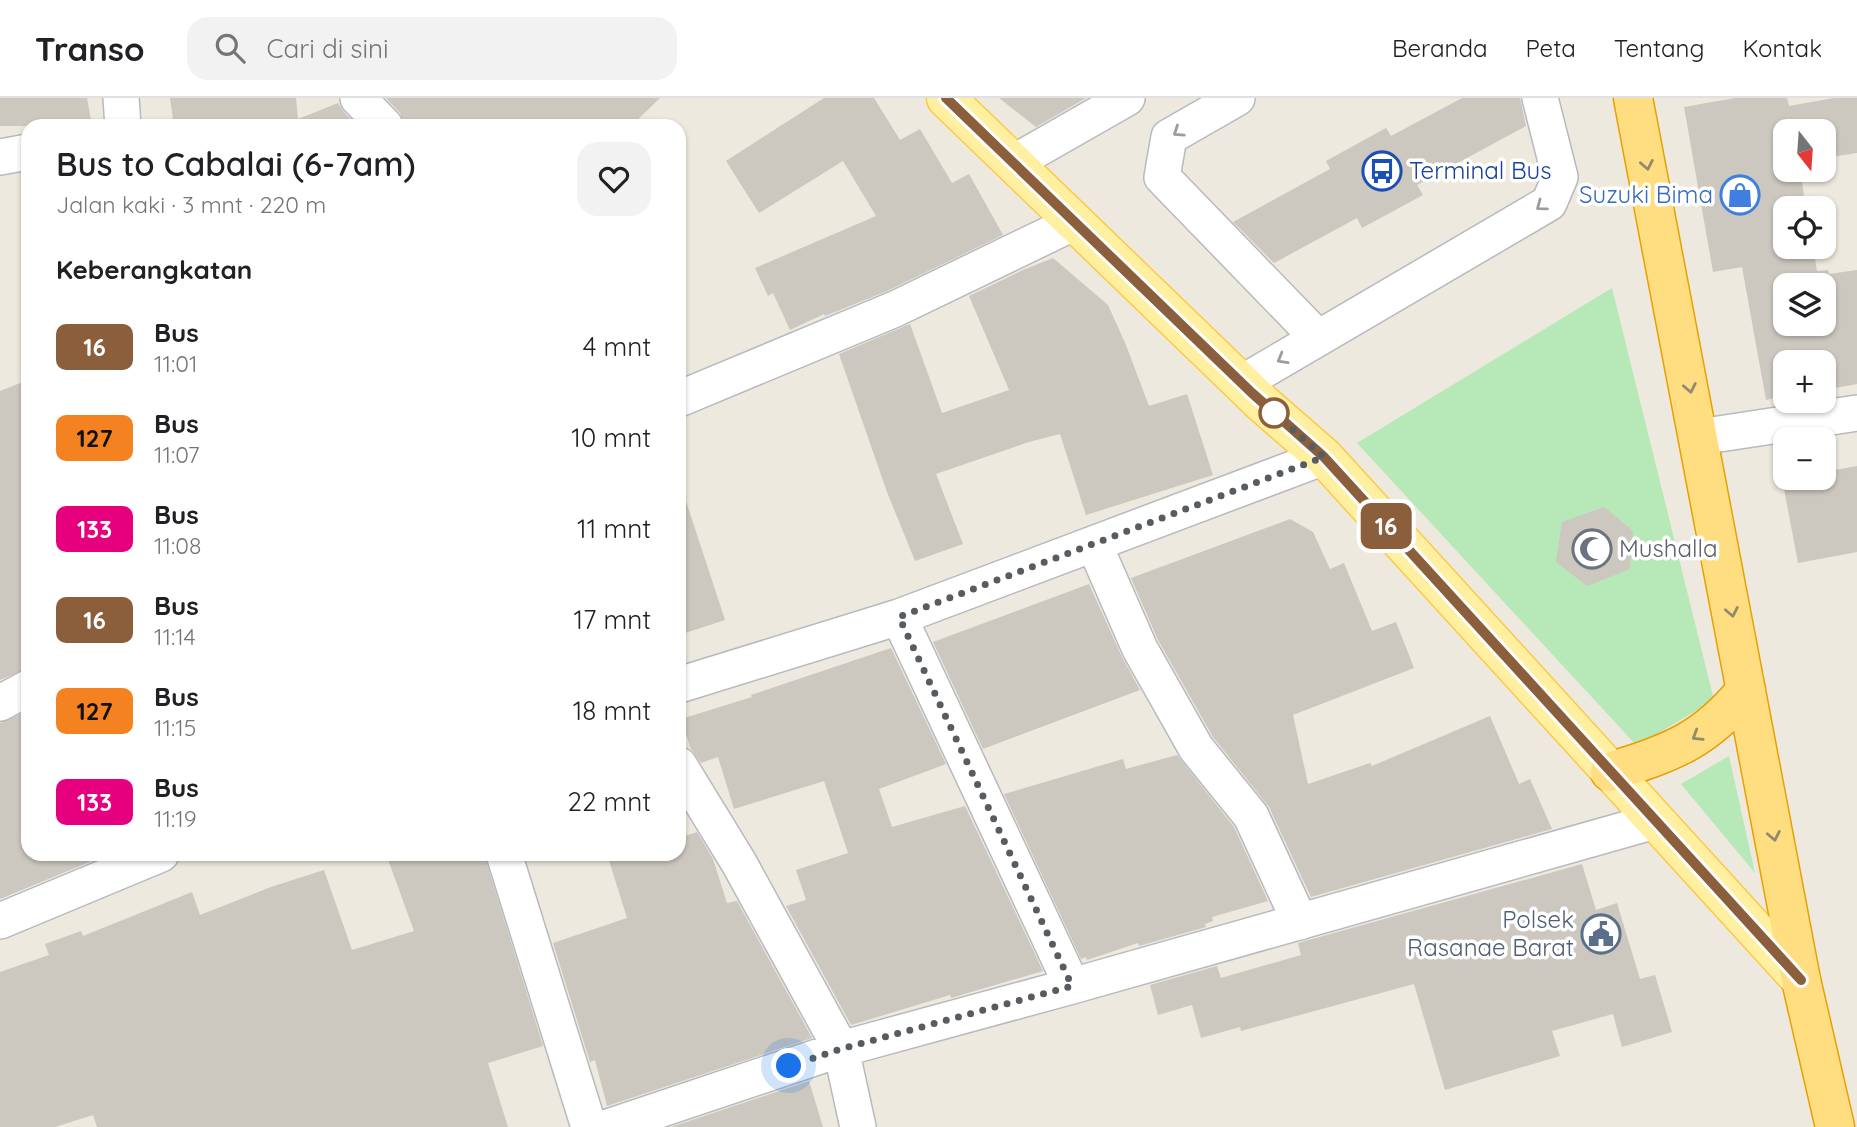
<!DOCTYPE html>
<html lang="id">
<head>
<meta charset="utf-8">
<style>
	body { margin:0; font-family:Quicksand,sans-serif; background:#f2f2f2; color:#202124; height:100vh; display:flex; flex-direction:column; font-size:26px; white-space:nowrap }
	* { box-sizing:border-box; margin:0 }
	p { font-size:23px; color:#757577 }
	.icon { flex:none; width:38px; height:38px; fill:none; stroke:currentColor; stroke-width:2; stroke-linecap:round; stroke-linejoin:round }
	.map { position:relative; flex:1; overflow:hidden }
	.side { position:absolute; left:21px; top:21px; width:665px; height:742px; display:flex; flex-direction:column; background:#fff; border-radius:21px; box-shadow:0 2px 5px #0004 }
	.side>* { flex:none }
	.badge { padding:0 14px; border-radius:10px; font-size:24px; line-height:46px }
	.needle { width:46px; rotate:163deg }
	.tools { position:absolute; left:1773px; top:21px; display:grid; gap:14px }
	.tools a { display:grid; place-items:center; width:63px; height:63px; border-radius:14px; background:#fff; box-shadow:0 2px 5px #0004; font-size:35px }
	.you { position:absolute; width:35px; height:35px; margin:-18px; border:5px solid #fff; border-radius:50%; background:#1a73e8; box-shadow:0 0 0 10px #1a73e833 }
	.map>.badge { position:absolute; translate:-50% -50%; box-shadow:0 0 0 4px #fff }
	h2 { padding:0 35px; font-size:26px; line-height:63px }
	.round { display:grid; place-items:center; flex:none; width:74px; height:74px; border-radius:21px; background:#f2f2f2 }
	.summary { display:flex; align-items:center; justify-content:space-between; height:119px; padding:0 35px }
	h1 { font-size:33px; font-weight:600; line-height:52px }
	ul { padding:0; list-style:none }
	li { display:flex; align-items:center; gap:21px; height:91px; padding:0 35px }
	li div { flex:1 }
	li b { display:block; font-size:26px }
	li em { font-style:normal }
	li .badge { min-width:77px; font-weight:700; text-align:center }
	header { display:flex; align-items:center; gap:42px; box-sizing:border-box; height:98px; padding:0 35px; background:#fff; border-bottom:2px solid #e0e0e0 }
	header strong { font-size:33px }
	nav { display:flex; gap:38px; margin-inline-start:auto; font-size:24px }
	.search { width:490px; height:63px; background:#f2f2f2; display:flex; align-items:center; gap:18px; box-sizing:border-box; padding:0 24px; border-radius:21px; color:#757577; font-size:26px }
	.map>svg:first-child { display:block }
	.green { fill:#b7e8b7 }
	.building { fill:#ccc7bf; fill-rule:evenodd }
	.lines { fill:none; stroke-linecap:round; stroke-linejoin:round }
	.minor-casing { stroke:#b6babf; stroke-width:38 }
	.major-casing { stroke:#ffc944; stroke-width:41 }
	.highway-casing { stroke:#ea9f00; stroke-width:41 }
	.minor { stroke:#fff; stroke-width:35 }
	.major { stroke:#ffefa0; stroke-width:38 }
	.highway { stroke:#ffde82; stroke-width:38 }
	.oneway { stroke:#9a9da0 }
	.oneway2 { stroke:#928a6d }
	.line-casing { stroke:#fff; stroke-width:16 }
	.line { stroke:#8b5e3c; stroke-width:10 }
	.walk { stroke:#575c61; stroke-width:7; stroke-dasharray:0 12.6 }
	.stop-dot { fill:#fff; stroke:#8b5e3c; stroke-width:3.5 }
	.labels { text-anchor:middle; stroke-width:7; stroke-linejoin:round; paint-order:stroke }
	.transit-label { font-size:24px; fill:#164399; stroke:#fff; text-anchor:start }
	.shop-label { font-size:24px; fill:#366cbe; stroke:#fff; text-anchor:end }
	.worship-label { font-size:24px; fill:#5b616d; stroke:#fff; text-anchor:start }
	.service-label { font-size:24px; fill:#4e5e75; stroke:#fff; text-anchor:end }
</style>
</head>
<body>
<header>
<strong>Transo</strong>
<div class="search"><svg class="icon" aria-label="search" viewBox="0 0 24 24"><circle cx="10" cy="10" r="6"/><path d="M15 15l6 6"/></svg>Cari di sini</div>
<nav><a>Beranda</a><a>Peta</a><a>Tentang</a><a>Kontak</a></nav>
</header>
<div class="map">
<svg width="1857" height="1029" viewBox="0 0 1857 1029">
	<rect width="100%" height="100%" fill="#ede9de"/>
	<!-- green -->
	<path class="green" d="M1612,190L1714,602L1637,648L1357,345Z
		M1729,658L1755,775L1681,686Z"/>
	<!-- building -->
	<path class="building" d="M0,0H87L92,28H0Z
		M170,0H296L298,21L338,5L344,14L357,28H174Z
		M386,0H660L631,28H405L400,15Z
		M824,0H874L900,42L920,31L952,85L969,76L1003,137L887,193L825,218L824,216L790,232L773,195L768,198L755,170L876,118L843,63L759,115L726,63Z
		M999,0H1086L1036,29Z
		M1462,0H1520L1526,28L1417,87L1423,97L1362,130L1357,120L1274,165L1233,124L1330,71L1326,63L1386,30L1391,38Z
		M1735,0H1787L1789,8L1834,0H1857V55L1824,60V33H1785V72H1800L1806,110H1785V149H1813L1817,173L1828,172L1829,176L1857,172V286L1824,292V264H1785V298L1766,302L1742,169L1713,174L1684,9ZM1785,187H1824V226H1785Z
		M1053,160L1108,207L1126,247L1149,308L1187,296L1213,377L1086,417L1060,336L1029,344L936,376L963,446L915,463L887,394L839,256L910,226L942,315L1009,292L969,198L1023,172Z
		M28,282V570L0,582V293Z
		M1857,368V454L1798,465L1782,380H1824V374Z
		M685,400L725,522L679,537V401Z
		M1604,409L1633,433L1630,471L1587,488L1556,464L1562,424Z
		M1290,421L1313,434L1330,471L1344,465L1372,533L1396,524L1414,570L1293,617L1308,686L1370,665L1372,668L1490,618L1519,686L1530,681L1552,731L1311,799L1269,709L1213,639L1158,542L1131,480Z
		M1089,486L1122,559L1140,592L983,651L933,544Z
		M891,550L946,666L879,691L892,729L965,708L1043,873L951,900L950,897L851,927L786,808L806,802L796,772L848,755L824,683L734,711L718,659L701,665L691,651L681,621L752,599L751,597Z
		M28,613V756H109L0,801V625Z
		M1177,657L1234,729L1268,803L1212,819L1213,823L1205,826L1206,829L1139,848L1138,845L1087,862L1086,859L1081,861L1004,696L1123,661L1126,671Z
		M697,734L713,761L727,805L737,803L812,940L607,1008L595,962L590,964L553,845L627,820L607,756H679V740Z
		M386,756H484L543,948L488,965L508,1029H97L93,1017L55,1029H0V874L49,857L45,846L81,833L83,838L192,794L200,817L271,789L324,772L352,852L414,833Z
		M1582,766L1596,812L1617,805L1640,881L1655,877L1672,934L1622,949L1613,916L1552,933L1560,958L1445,992L1414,886L1241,933L1240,929L1201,940L1192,907L1158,917L1150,887L1217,868L1221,880L1301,857L1298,845Z
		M809,983L823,1029H671Z"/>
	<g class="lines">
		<!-- minor casing -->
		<g class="minor-casing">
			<path id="minor" d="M121,0L123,28
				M358,0L385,28
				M1237,0L1169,39L1162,79L1318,240
				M0,59L28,54
				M1013,65L1127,0
				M1242,285L1549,105L1560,79L1540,0
				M679,301L895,211L1075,124
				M1699,339L1857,315
				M1094,446L1140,551L1196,650L1251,718L1300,824
				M899,519L1072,888
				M679,587L899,519L1324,359
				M0,605L28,590
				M679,667L739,765L841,951L858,1029
				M504,756L589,1029
				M0,823L161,756
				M608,1029L841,951L1072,888L1655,723"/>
		</g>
		<!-- major casing -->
		<g class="major-casing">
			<path id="major" d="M946,0L1262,305L1324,359L1801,882"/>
		</g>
		<!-- highway casing -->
		<g class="highway-casing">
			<path id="highway" d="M1633,0L1801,882L1835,1029
				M1610,674C1671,654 1704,644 1746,592"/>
		</g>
		<!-- minor -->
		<use href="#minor" class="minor"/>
		<!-- major -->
		<use href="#major" class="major"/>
		<!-- highway -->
		<use href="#highway" class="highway"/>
	</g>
	<!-- one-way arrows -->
	<defs><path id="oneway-chevron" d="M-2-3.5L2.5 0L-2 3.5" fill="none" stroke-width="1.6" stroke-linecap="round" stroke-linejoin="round" transform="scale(1.75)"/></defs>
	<g class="oneway">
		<use href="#oneway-chevron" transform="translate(1178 34) rotate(146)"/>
		<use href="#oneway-chevron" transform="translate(1541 108) rotate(143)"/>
		<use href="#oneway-chevron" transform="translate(1282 261) rotate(150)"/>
	</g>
	<g class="oneway2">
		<use href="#oneway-chevron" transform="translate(1647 67) rotate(79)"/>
		<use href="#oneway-chevron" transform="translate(1690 290) rotate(79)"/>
		<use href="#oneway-chevron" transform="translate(1732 514) rotate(79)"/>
		<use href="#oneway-chevron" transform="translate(1697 638) rotate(148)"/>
		<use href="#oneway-chevron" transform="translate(1774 738) rotate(79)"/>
	</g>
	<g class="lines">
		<!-- line casing -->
		<g class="line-casing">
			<path id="line" d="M946,0L1252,295L1324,359L1801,882"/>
		</g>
		<!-- line -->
		<use href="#line" class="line"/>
		<!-- walk -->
		<path class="walk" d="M789,968L841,951L1072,888L899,519L1324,359L1274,315"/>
	</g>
	<!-- icons -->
	<defs>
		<g id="bus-ring" transform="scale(2.0125)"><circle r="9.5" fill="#fff" stroke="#1a4fb4" stroke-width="1.5"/><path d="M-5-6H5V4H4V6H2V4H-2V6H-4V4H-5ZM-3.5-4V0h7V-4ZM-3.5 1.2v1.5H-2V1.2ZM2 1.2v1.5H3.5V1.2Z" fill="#1a4fb4"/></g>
		<g id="shop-ring" transform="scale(2.0125)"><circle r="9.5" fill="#fff" stroke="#3f7fe0" stroke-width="1.5"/><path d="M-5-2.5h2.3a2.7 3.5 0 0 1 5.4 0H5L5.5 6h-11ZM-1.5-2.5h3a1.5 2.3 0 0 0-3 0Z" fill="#3f7fe0"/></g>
		<g id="mosque-ring" transform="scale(2.0125)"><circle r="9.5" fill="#fff" stroke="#6b7280" stroke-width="1.5"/><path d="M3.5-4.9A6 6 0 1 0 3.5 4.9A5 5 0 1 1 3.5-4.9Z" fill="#6b7280"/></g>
		<g id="civic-ring" transform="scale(2.0125)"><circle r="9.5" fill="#fff" stroke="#5c6f8a" stroke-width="1.5"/><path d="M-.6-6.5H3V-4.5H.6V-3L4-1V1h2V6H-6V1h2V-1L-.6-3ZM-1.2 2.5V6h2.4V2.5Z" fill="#5c6f8a"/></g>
	</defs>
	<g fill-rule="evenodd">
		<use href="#bus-ring" x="1382" y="73"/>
		<use href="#shop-ring" x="1740" y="97"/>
		<use href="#mosque-ring" x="1592" y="451"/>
		<use href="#civic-ring" x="1601" y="836"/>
	</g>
	<!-- markers -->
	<circle class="stop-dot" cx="1274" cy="315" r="14"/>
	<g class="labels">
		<!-- transit labels -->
		<g class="transit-label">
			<text x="1409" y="81">Terminal Bus</text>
		</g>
		<!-- shop labels -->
		<g class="shop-label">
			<text x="1713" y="105">Suzuki Bima</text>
		</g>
		<!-- worship labels -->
		<g class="worship-label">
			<text x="1619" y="459">Mushalla</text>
		</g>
		<!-- service labels -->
		<g class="service-label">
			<text x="1574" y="830">Polsek<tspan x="1574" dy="28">Rasanae Barat</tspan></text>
		</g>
	</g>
</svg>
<div class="tools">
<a><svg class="needle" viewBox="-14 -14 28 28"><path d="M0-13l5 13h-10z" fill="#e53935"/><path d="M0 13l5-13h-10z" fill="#757577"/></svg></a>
<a><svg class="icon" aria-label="locate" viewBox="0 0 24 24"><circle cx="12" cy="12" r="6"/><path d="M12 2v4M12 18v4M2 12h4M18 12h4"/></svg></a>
<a><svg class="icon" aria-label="layers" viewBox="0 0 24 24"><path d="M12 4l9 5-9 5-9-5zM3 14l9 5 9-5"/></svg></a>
<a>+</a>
<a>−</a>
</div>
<div class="you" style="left:789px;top:968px"></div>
<b class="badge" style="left:1386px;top:428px;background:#8b5e3c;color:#fff">16</b>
<section class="side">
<div class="summary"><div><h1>Bus to Cabalai (6-7am)</h1><p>Jalan kaki · 3 mnt · 220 m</p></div><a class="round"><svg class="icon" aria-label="heart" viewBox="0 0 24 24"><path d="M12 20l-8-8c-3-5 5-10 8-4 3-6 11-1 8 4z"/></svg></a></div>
<h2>Keberangkatan</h2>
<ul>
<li><span class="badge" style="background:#8b5e3c;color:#fff">16</span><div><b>Bus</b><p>11:01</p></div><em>4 mnt</em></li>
<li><span class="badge" style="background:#f58220;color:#111">127</span><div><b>Bus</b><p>11:07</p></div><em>10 mnt</em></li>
<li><span class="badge" style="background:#e6007e;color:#fff">133</span><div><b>Bus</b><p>11:08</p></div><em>11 mnt</em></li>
<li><span class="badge" style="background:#8b5e3c;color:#fff">16</span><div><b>Bus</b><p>11:14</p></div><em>17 mnt</em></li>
<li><span class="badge" style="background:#f58220;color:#111">127</span><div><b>Bus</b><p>11:15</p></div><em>18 mnt</em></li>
<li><span class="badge" style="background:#e6007e;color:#fff">133</span><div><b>Bus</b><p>11:19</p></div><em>22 mnt</em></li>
</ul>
</section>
</div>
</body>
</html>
